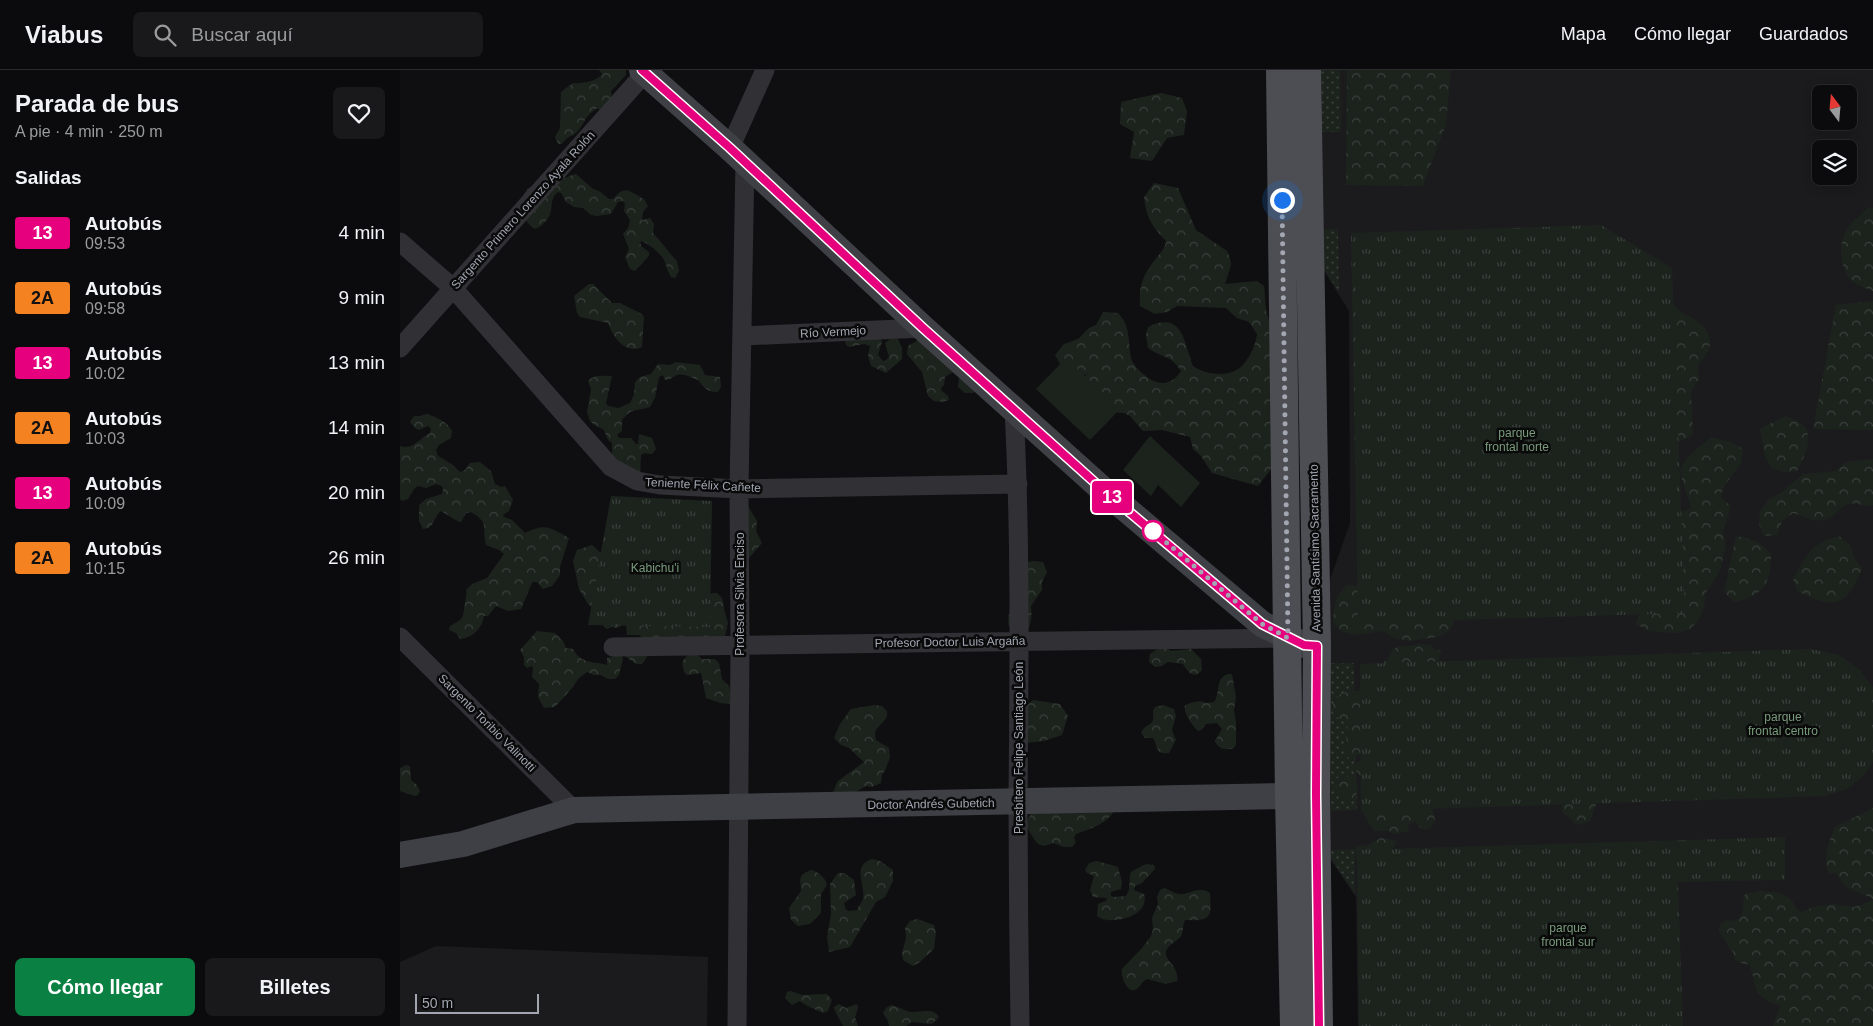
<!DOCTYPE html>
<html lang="es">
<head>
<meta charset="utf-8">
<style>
	body { margin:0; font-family:Helvetica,sans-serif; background:#19191b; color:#f1f3f6; height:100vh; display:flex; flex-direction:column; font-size:19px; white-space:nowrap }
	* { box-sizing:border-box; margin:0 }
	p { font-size:16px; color:#9a9b9d }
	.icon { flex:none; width:28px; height:28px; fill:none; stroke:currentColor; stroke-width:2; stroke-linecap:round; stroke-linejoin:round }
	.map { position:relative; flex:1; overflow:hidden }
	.side { display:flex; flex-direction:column; background:#0b0b0d; width:400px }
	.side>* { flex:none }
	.badge { padding:0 10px; border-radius:4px; font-size:18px; line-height:32px }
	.needle { width:32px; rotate:344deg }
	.fabs { position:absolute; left:1412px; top:15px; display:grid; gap:10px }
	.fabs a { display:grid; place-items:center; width:45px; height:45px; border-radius:8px; background:#0b0b0d; box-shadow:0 2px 12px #0003,0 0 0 1px #2b2b2e; font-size:25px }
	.scale { position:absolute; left:15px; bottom:12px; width:124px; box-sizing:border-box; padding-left:5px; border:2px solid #a1a6b1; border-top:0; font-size:14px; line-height:18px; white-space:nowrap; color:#a1a6b1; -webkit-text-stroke:4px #0a0a0b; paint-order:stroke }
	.you { position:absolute; width:25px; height:25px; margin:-12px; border:4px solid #fff; border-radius:50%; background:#1a73e8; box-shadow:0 0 0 8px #1a73e833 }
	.map>.badge { position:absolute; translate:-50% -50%; box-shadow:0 0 0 2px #fff }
	h2 { padding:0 15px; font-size:19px; line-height:45px }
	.round { display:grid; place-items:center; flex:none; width:52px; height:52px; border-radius:8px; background:#19191b }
	.summary { display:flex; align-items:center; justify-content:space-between; height:85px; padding:0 15px }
	h1 { font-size:24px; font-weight:600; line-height:38px }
	.primary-button { display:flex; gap:10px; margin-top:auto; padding:10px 15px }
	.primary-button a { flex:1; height:58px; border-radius:8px; background:#0b8043; color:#fff; font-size:20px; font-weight:600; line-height:58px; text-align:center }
	.primary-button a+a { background:#19191b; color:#f1f3f6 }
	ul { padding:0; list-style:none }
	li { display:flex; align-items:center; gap:15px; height:65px; padding:0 15px }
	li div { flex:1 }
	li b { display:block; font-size:19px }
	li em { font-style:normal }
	li .badge { min-width:55px; font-weight:700; text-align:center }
	header { display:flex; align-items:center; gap:30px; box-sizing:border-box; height:70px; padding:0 25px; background:#0b0b0d; border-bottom:1px solid #2b2b2e }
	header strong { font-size:24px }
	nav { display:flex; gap:28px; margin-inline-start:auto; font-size:18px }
	.search { width:350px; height:45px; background:#19191b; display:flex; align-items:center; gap:12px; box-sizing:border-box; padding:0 18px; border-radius:8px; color:#9a9b9d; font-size:19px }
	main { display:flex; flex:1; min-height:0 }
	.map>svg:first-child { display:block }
	.built { fill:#1b1b1d; fill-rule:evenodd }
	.grass { fill:url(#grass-dots) }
	.forest { fill:url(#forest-crowns) }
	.park { fill:url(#park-tufts) }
	.pitch { fill:#1c231d }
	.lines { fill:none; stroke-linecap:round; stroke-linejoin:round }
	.street { stroke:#313135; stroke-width:19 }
	.secondary { stroke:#3f4045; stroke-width:26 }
	.primary { stroke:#4d4e54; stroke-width:28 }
	.line-casing { stroke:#fff; stroke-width:11 }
	.line { stroke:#e6007e; stroke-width:8 }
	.walk { stroke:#a1a6b1; stroke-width:5; stroke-dasharray:0 9 }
	.stop-dot { fill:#fff; stroke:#e6007e; stroke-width:2.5 }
	.labels { text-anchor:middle; stroke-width:5; stroke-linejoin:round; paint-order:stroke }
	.street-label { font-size:12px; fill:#a1a6b1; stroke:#0a0a0b }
	.park-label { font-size:12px; fill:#799b7b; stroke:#0a0a0b }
</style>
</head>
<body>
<header>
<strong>Viabus</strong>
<div class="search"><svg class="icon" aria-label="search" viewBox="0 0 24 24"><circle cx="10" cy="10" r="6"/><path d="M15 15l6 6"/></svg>Buscar aquí</div>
<nav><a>Mapa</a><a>Cómo llegar</a><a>Guardados</a></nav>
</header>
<main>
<section class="side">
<div class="summary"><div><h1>Parada de bus</h1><p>A pie · 4 min · 250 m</p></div><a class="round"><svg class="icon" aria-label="heart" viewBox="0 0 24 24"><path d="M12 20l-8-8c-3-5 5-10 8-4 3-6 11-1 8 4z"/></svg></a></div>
<h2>Salidas</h2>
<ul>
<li><span class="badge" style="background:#e6007e;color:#fff">13</span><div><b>Autobús</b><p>09:53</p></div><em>4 min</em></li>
<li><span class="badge" style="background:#f58220;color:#111">2A</span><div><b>Autobús</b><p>09:58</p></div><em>9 min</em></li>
<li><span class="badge" style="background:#e6007e;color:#fff">13</span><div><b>Autobús</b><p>10:02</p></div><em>13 min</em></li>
<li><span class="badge" style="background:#f58220;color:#111">2A</span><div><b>Autobús</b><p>10:03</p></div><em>14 min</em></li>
<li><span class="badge" style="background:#e6007e;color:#fff">13</span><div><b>Autobús</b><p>10:09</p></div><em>20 min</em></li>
<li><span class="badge" style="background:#f58220;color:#111">2A</span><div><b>Autobús</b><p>10:15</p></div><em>26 min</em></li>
</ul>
<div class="primary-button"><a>Cómo llegar</a><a>Billetes</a></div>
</section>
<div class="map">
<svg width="1473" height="956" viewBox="0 0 1473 956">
	<defs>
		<pattern id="grass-dots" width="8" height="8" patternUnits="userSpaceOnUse" patternTransform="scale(1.25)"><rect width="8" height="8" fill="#1c231d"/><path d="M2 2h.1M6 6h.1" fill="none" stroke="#3a403b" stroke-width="1.8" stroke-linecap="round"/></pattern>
		<pattern id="forest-crowns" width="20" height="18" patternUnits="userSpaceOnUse" patternTransform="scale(1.25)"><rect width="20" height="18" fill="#1c231d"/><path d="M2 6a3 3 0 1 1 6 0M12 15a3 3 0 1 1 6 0" fill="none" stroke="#3a403b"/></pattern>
		<pattern id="park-tufts" width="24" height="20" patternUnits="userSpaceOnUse" patternTransform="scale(1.25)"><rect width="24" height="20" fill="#1c231d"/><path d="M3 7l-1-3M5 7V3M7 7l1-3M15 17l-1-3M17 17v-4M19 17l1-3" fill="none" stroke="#3a403b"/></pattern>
	</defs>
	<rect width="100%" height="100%" fill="#0f0f11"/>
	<!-- built -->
	<path class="built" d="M919,0H1473V956H958L956,827L930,789V577L926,521L950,453L949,241L922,198ZM1421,24H1449V51H1421ZM1421,79H1449V106H1421Z
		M36,876L308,887L307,956H0V892Z"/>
	<!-- grass -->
	<path class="grass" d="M921,0H940L941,62H922Z
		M924,159H938L939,222L923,198Z
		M928,593H954L957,740L931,741Z
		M955,779V824L931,788V780Z"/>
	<!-- forest -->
	<path class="forest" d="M199,0H226V5L211,21L212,28L200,41L198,38C183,46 186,53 177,62C171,68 169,64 162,74H158L155,67L160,58L161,22L173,13C182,14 198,11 202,4Z
		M947,0H1051L1046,54L1023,116L946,115Z
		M761,23L782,28L787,41L784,65L767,68L752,91L730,88L734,62L720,54L721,32Z
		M176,104L193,119L199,121L209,129H213C223,118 225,118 237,125C245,130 244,128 248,136L243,142L242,150L250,148L254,154L253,163C262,172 268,182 277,191L279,201L275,208L271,207C268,202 267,198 265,192C262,184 250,175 242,171L240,172L241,176L249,182V186L235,201L230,199L225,187L229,179L223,164L228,158L230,150L224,141L225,134L223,131L218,132L211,144L197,146L191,145L183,138L174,137L166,132L161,123L158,122C150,127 153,136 150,144C148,150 141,157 135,159C127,154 125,150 123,141C117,111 142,115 161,110C166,108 170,105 176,104Z
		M754,113L778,118L796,160L827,181L830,188L831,195L825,214L857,211L864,216L866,240L870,254L872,398L858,416L812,403L801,386L793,379L790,367L762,360L743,361L730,346L724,343L710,342L688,327L686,305L664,301L655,285L664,274L678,269L689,258L696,255L703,242L718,243C732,257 727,274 732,291C734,295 739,300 742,303C755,315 770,318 781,301C771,285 762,288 748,278L746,264L748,257C783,240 784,273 793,296C805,305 830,308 842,296C850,288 856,274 857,264L849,252L837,248L826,238L777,236L767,242L755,244L740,236C739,216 742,207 754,191C759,184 765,180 766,171C752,156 746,148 744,127Z
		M1469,137L1473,138V221C1465,218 1455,215 1449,208C1439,193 1438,171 1449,156C1455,149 1463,143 1469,137Z
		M189,214H193L212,233H220L242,244L244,247L242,277C225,285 213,267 208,253L180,247L177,243L174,226Z
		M1270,221C1271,225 1272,232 1275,236C1281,243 1287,245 1294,249C1315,263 1314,279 1298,295L1299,309L1291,321L1293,365L1257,382Z
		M1473,231V360L1413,359L1436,235Z
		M480,267L482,272L478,285L483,291L486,290L489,287L485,273L490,269H498L502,278V289L486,303L471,296L468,286L470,276L464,274L449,277L446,275L445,270Z
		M518,270L580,319L573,323H565L558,317L559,307L555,301L545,307L544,315L541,318L542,321L548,326L549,330L543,332L534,331L528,326L522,302L507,284L508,276Z
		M276,292L300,295L305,305L320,307L321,317L318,322C307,322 304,318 298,310C292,308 284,303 277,305C272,307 271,310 265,310L263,305L259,307L255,328L250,337C234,342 233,337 222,350V361L217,365L219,368H231L236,374H238L239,364L252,368L256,379L252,384L244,383L241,385L240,406L212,386V373L208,370L204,360L193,354L190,351L187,342L191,319L188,311C194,304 203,306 212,306L206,333L208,336L218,338L230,333L234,324L235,312L240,307L251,304L258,294L270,295Z
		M26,344C35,346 48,352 52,361L51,368L39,375L36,380L38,386L53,395L60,402L65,400L70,393L80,392L91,401L95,414L101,417L105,416L113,430L109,441L103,445L104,447L112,450L125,463C146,453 149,457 169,468L160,497V505L152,516L143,519L137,512H133L131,515L121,539L108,541L96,536L88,546H84C82,559 72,568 60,569L56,563L49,560L50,556C66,547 62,549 65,533C66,527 67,525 66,520L72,514L87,508L104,484L99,480L86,475C81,457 91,454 71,442L66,443L61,452H59L41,441C33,447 35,459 23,459L19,451V435L26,429L42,424L43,420L42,416L36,414L26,418L18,416L14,419L8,429L2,431L0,429V376C14,380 18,369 30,363L31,359L28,356L19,360L16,359L10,352L14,346H20Z
		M1385,346C1418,355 1410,376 1397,401L1384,402L1372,398L1365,387L1360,359Z
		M1311,367L1331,372L1343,379L1341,393L1325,415L1320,427L1331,436L1323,462L1326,475L1320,501L1305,524L1304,538L1298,551L1289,560L1276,563L1248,561L1236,554L1240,540L1279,443L1291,438C1288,422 1281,415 1280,399L1288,387Z
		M1473,389V435C1463,438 1459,432 1450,434C1438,437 1439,442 1431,447C1419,455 1405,447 1393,443L1382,451L1377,465L1364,466L1359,454L1360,441L1369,429L1381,423L1403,404L1436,401L1446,392Z
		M348,436L357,451L356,461L362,473L349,488L331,484C327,467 341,451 348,436Z
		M1336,466C1352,469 1360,471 1371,484C1371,513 1364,526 1334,532L1324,522Z
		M1439,466L1450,475L1454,488L1462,498C1456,515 1446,537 1424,532C1415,530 1406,525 1398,522L1393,509C1407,486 1410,473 1439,466Z
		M192,475L202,484L220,556L217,558L212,557L207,559L204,557L196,540L188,534L179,519L173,491L177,480Z
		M634,491L643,492L647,502L642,512V520L631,536C632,547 632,555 625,564C620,562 613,561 610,558C602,549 623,503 627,492Z
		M947,515L960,516L1056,547L1050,560L1038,567L1009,571L995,568L983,561L956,565L942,562L933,552C935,534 934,527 947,515Z
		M313,523H317L322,528L323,531L324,539L328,553L325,566L298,585L302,589H315L319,593L322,609L329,616L332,630L330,634L320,633L306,628L301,603L287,605L284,602L282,592L289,583H249L245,590L242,594H236L225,586L224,581L244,569L239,565H227L226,554Z
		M137,561L155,563L163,571L166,578L173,579C181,594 192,591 207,595V588L221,584L223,588L219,605L215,609H208L201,605H194L187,602L178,609L173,617L155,637L144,638L138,627L139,614L132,607L133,598L132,596L127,598L124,595V587L120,580Z
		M1018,574L1031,575L1035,580L1039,579L1041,582L1038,592L963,685H956L946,688C940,678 953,662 945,652C943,649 937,648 934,646C932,640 932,636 935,630C942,618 957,622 969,621C973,611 977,592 988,590C991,571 1004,579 1018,574Z
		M760,577H764L771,581L791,579L801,589L802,600C794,610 788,602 783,594L768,592L762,596L755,597L749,592L750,584Z
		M828,604H832L836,627L834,640L836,652V675L834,678C826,681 818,679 815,671L822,659L817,653L806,654L801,660L798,661C792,655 783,643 785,635C792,633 799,629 806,633L814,632C821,623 814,609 828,604Z
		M633,630L660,634L668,646L662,665L644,671L626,673L612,649Z
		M474,635L482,636L487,641C489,655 471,654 476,670L489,678L490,687L485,701L482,704L481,713L472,717L466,716L445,728L433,722L438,711L464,692L449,678L441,675L434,668L440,654L451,639Z
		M763,635L774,639L776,646L772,660L776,670L769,683C755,685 758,676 753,668H745L741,663C747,650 755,659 753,641L755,637Z
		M962,689L1032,737L1035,750L1032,757L1026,760L1019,757L1016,751L1009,754L1008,761L995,764L988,761H974L963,743C964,735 970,718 965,711C962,706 958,705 955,699L957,693Z
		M6,695L10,696L11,710L17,715L20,721L18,725L15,726L0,721V698Z
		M941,706C959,706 965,724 948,731C939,726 934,719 936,709Z
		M1199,726L1190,752L1177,755L1162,742V735Z
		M1473,738V829C1454,818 1449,825 1436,803L1429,804C1422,788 1429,772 1435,757Z
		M715,739C708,754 690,759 676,764L674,768L676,772L672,777H664L653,773C646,775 644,778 637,773C633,767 628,761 626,754L631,743Z
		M981,768L995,770L997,773L992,779L959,791C955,787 954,781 957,776L968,775Z
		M472,789L480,791L493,800V811L485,827L476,832L450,877L429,882L427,867L431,844L430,814L438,803H444L454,810L456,825L444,833L446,840L449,841L457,840C458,836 462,833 463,829C466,815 451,796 472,789Z
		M697,791L718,797L722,812L721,819L711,822V826L714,827L726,826L729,820L730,804L732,801L746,794L754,795L755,799L742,813L735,816L734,820L744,824C751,848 707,856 697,846L698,834L706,831L707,828L693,827L690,820L694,806L687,803L685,800L689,793Z
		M411,800C417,801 426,808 427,815L421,824V843L410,854L398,856L391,850L389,838L401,821C400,809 398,805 411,800Z
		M764,818C770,820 775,824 780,824C792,824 798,815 810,823C812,848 811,851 785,850C782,856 784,861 781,866C777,872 764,876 766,885C768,893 779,897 777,911L766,914L747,909C741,912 740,918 735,920C727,923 720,905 722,899L742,878L751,866L753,859L752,848L758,834L757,827L760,820Z
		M1359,821C1369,822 1383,821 1390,829C1395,834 1395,838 1400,842L1407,840L1413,837L1434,834L1454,837L1473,830V956H1373L1380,936L1367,931L1357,922L1350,895C1341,893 1334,893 1333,882C1329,878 1329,877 1326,872C1322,864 1317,866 1320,854L1326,850C1347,855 1341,836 1345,824Z
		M517,849L534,855L536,863L534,879L520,892L513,896L503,890L502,883L506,868L505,858L510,851Z
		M391,921L402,925L427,924L432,930L428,941L423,943C420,942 401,933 400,931L392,935L385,928L387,922Z
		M439,934L446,938L457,934L458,938L455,947L458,956H443L434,939V937Z
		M491,935C498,936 504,941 511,942C521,943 532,937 539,947L532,954L512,952L506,956H489L488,951L483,943L486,938Z"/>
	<!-- park -->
	<path class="park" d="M1201,155L1272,198L1285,543L958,553L951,163Z
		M211,426L312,431L310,557L188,555Z
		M1411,579L1439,585L1460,600L1473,618V692L1463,706L1447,719L1424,726L961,741L960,594Z
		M1385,767V810L1278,812L1283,956H959L957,780Z"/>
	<!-- pitch -->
	<path class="pitch" d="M666,288L720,339L690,370L636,319Z
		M750,366L800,413L781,437L758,415L751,426L723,400Z"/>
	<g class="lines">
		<!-- street -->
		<path class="street" d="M330,78L365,0
			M0,172L53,218L211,397L237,411L260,415L339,419L618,414
			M342,266L523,258
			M0,278L245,3
			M614,339C621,471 619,601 618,733C618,807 619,882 620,956
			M0,567L174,740
			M213,577L887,568
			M337,956L340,575L339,419L345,92"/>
		<!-- secondary -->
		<path class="secondary" d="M242,0L330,78L523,258L701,418L862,554L904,575
			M0,785L63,774L174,740L889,726"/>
		<!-- primary -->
		<path class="primary" d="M880,0L889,726L894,956
			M907,0L917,576L916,724L919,956"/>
	</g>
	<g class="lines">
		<!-- line casing -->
		<g class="line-casing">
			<path id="line" d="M242,0L330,78L523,258L701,418L862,554L904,575L917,576L916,724L919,956"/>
		</g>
		<!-- line -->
		<use href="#line" class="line"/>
		<!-- walk -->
		<path class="walk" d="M753,461L862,554L888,568L882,130"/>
	</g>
	<!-- markers -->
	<circle class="stop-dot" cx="753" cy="461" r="10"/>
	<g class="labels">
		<!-- street labels -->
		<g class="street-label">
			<text transform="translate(123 140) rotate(-48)" y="4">Sargento Primero Lorenzo Ayala Rolón</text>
			<text transform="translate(433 262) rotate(-3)" y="4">Río Vermejo</text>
			<text transform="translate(303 415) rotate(3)" y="4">Teniente Félix Cañete</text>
			<text transform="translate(915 478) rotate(-91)" y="4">Avenida Santísimo Sacramento</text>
			<text transform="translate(340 524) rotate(-90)" y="4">Profesora Silvia Enciso</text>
			<text transform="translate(550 572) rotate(-1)" y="4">Profesor Doctor Luis Argaña</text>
			<text transform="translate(87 653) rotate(45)" y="4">Sargento Toribio Valinotti</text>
			<text transform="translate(619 678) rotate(-90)" y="4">Presbítero Felipe Santiago León</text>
			<text transform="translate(531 734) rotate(-1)" y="4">Doctor Andrés Gubetich</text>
		</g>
		<!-- park labels -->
		<g class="park-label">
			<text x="1117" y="367">parque<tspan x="1117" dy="14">frontal norte</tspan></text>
			<text x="255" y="502">Kabichu'i</text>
			<text x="1383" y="651">parque<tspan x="1383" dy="14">frontal centro</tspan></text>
			<text x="1168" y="862">parque<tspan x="1168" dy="14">frontal sur</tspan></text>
		</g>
	</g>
</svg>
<div class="fabs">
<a><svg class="needle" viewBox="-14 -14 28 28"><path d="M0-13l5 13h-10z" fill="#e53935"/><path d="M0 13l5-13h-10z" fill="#9a9b9d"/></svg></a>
<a><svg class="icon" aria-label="layers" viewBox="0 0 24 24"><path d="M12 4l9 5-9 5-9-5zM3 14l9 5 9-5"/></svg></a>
</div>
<div class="scale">50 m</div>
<div class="you" style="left:882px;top:130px"></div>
<b class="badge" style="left:712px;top:427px;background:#e6007e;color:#fff">13</b>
</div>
</main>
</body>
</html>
